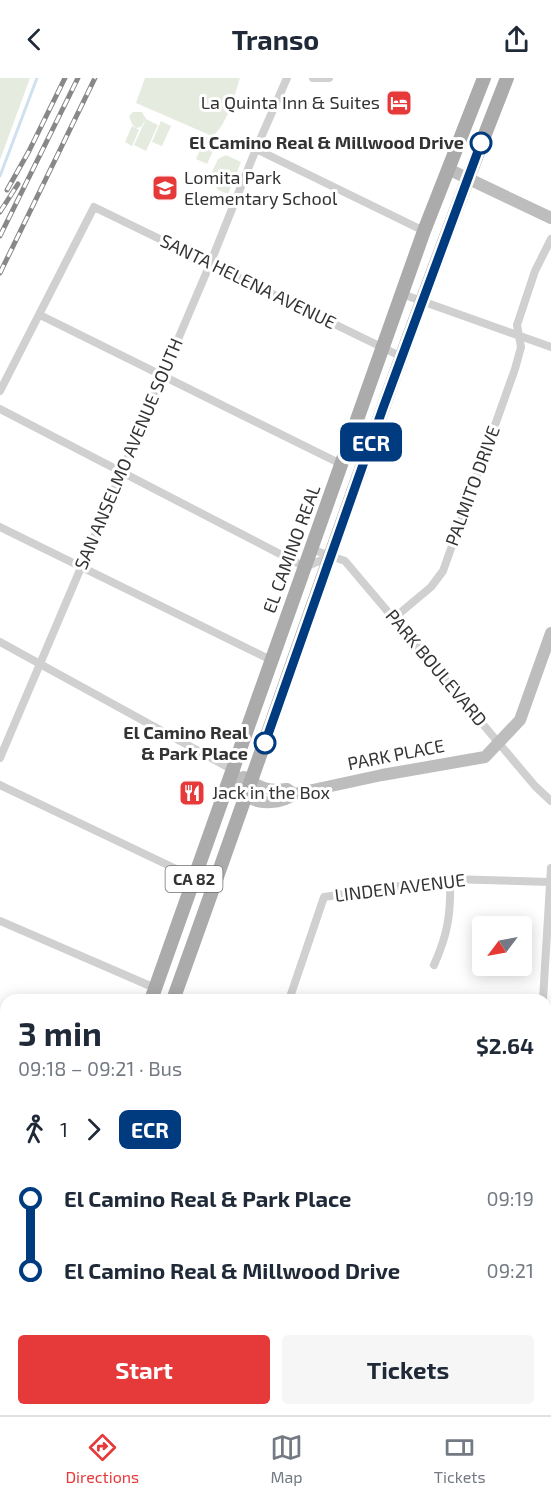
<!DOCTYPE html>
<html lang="en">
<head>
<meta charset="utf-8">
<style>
	body { margin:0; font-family:"Exo 2",sans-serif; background:#f6f6f7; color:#1f2937; height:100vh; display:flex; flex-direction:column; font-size:22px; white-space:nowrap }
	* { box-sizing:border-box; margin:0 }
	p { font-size:20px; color:#747a83 }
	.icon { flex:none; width:33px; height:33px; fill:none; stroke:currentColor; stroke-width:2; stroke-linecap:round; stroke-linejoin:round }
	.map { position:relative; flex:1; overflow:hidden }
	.drawer { position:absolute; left:0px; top:916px; width:552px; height:422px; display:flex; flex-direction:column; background:#fff; border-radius:18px 18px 0 0; box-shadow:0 3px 15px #0003 }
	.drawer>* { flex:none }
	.badge { padding:0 12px; border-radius:9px; font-size:21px; line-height:39px }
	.needle { width:39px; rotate:238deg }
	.fabs { position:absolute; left:472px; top:838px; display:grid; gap:12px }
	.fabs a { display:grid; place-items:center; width:60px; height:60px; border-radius:6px; background:#fff; box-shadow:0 3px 15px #0003; font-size:30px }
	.map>.badge { position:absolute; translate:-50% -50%; box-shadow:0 0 0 3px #fff }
	.legs { display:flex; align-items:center; gap:9px; height:66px; padding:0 18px; font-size:20px }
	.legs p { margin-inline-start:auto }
	.summary { display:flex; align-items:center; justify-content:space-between; height:102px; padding:0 18px }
	h1 { font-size:33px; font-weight:700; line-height:45px }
	.action { display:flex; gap:12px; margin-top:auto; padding:12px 18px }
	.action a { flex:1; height:69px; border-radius:6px; background:#e6393a; color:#fff; font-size:24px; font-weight:700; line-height:69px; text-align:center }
	.action a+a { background:#f6f6f7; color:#1f2937 }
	ul { padding:0 18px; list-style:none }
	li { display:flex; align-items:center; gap:21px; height:72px; font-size:22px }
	li i { display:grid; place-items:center; width:9px; height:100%; margin:0 8px; background:currentColor }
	li i::after { content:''; width:15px; height:15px; margin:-8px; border:4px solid; border-radius:50%; background:#fff }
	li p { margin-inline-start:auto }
	li:first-child i { background:linear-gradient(#0000 50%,currentColor 0) }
	li:last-child i { background:linear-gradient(currentColor 50%,#0000 0) }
	header { display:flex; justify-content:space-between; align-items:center; height:78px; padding:0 18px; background:#fff; font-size:27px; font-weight:700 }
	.tab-bar { display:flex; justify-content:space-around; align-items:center; height:84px; border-top:2px solid #e0e1e3; background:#fff; font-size:16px; color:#747a83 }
	.tab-bar a { display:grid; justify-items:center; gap:3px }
	.tab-bar .current { color:#e6393a }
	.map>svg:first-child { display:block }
	.green { fill:#e5ecdf }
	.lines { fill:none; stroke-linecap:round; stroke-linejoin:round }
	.stream { stroke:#cfe0ee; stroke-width:3 }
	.street { stroke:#d0d0d0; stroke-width:8 }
	.secondary { stroke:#bdbdbd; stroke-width:12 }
	.primary { stroke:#ababab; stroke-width:14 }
	.rail-casing { stroke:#888; stroke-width:5 }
	.rail { stroke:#fff; stroke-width:3; stroke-dasharray:9; stroke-linecap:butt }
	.line-1-casing { stroke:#fff; stroke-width:14 }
	.line-1 { stroke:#003b80; stroke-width:9 }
	.stop-1-dot { fill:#fff; stroke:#003b80; stroke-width:3 }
	.labels { text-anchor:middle; stroke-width:6; stroke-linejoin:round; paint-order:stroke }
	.shield { fill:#fff; stroke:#707070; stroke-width:1.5 }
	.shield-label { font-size:16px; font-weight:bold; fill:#333 }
	.poi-label { font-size:18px; fill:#333; stroke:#fff; text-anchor:start }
	.stop-label { font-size:18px; font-weight:bold; fill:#333; stroke:#fff; text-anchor:end }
	.street-label { font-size:18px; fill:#333; stroke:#fff }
</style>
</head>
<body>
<header><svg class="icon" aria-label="back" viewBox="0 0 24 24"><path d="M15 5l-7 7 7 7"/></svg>Transo<svg class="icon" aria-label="share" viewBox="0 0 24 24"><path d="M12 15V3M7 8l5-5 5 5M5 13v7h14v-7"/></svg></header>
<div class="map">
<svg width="551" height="1337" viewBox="0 0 551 1337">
	<rect width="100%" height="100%" fill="#fff"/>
	<!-- green -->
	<path class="green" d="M0,0H30L0,82Z
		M145,0H240C235,16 226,50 212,58L136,25Z
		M133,34H142L146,41L141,49L136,50L139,52L132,68L125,64L132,48L136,50L132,46L129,38Z
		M146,41L158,47L146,73L134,67Z
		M161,43L171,48L162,68L152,64Z
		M206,59L217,64L207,86L196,81Z
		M226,77L241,84L228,116L218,112L210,98L218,81Z"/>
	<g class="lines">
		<!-- stream -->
		<path class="stream" d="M0,98L37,0"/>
		<!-- street -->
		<path class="street" d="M313,0H329
			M256,71L424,153
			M402,216L551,269
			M40,237L341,386
			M0,313L94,129L402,279
			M0,331L305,489L331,478
			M0,449L271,582
			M311,471L345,483L535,708L551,723
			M394,540L431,509L443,493L515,291L521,269L517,247L535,193L551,161
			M0,564L233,692
			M0,680L210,186L256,71L287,0
			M0,707L195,800
			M0,843L155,910
			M434,887C448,856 451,835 450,801
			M289,922L324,819L450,801L550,804
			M543,922L551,790
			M0,963L6,966
			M546,1042L551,1044
			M0,1085L6,1087
			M546,1175L551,1178
			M0,1236L6,1239
			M546,1322L551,1310
			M113,1337L116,1332
			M222,1337L224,1332
			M330,1337L332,1332
			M435,1337L437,1332
			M539,1337L542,1332"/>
		<!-- secondary -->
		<path class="secondary" d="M448,91L551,140
			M233,692C237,699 241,713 247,718C259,728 283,725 294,716L382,697L485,679L520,642L551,555
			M244,699C259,709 268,714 287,711L294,716"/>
		<!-- primary -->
		<path class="primary" d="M151,922L424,153L484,0
			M173,922C284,615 387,304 507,0
			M3,1337L6,1329
			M26,1337L27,1332"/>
		<!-- rail casing -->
		<g class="rail-casing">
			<path id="rail" d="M7,112L29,73L65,0
				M0,134L18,106
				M0,158L78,0
				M0,195L95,0"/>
		</g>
		<!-- rail -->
		<use href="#rail" class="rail"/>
	</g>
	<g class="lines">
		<!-- line-1 casing -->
		<g class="line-1-casing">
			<path id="line-1" d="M265,665L383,330L481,65"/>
		</g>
		<!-- line-1 -->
		<use href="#line-1" class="line-1"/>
	</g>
	<!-- icons -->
	<defs>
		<g id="hotel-square" transform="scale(1.35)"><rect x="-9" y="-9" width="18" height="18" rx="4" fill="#e6393a" stroke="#fff"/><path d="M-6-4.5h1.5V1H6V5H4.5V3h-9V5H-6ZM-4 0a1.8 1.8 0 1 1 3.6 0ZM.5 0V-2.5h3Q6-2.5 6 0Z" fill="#fff"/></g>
		<g id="school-square" transform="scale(1.35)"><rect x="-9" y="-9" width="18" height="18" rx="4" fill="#e6393a" stroke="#fff"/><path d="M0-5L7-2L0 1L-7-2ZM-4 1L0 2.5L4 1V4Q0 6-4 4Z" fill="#fff"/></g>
		<g id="restaurant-square" transform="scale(1.35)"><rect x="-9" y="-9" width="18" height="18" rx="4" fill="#e6393a" stroke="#fff"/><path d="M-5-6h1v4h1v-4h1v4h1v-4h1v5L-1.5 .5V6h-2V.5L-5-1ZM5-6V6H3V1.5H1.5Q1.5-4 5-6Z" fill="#fff"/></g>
	</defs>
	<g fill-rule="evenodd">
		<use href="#hotel-square" x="399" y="25"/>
		<use href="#school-square" x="165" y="110"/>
		<use href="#restaurant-square" x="192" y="715"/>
	</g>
	<!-- markers -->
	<g class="stop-1-dot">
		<circle cx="481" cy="65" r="10"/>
		<circle cx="265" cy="665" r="10"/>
	</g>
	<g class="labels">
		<!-- shield labels -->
		<rect class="shield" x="165.5" y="788" width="57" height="26" rx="4.5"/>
		<g class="shield-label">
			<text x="194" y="807">CA 82</text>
		</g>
		<!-- poi labels -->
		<g class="poi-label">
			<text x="380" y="31" text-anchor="end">La Quinta Inn &amp; Suites</text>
			<text x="184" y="106">Lomita Park<tspan x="184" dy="21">Elementary School</tspan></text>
			<text x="212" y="721">Jack in the Box</text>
		</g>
		<!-- stop labels -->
		<g class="stop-label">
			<text x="464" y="71">El Camino Real &amp; Millwood Drive</text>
			<text x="248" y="661">El Camino Real<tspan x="248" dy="21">&amp; Park Place</tspan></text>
		</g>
		<!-- street labels -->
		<g class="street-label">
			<text transform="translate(248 204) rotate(26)" y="6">SANTA HELENA AVENUE</text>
			<text transform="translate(129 376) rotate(-67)" y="6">SAN ANSELMO AVENUE SOUTH</text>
			<text transform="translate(473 408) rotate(-70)" y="6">PALMITO DRIVE</text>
			<text transform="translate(292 471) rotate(-70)" y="6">EL CAMINO REAL</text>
			<text transform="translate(436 590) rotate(50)" y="6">PARK BOULEVARD</text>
			<text transform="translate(396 677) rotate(-11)" y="6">PARK PLACE</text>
			<text transform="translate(400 810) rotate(-7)" y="6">LINDEN AVENUE</text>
		</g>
	</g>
</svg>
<div class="fabs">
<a><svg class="needle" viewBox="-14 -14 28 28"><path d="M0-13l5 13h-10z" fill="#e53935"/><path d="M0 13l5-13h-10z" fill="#747a83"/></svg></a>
</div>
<b class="badge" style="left:371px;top:364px;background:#003b80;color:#fff">ECR</b>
<section class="drawer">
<div class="summary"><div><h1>3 min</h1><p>09:18 – 09:21 · Bus</p></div><b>$2.64</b></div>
<div class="legs"><svg class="icon" aria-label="walk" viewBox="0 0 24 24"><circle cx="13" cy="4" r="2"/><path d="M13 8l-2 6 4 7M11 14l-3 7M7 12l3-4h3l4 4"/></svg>1<svg class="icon" aria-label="forward" viewBox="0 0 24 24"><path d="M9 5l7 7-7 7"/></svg><b class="badge" style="background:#003b80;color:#fff">ECR</b></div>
<ul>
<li><i style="color:#003b80"></i><b>El Camino Real &amp; Park Place</b><p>09:19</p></li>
<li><i style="color:#003b80"></i><b>El Camino Real &amp; Millwood Drive</b><p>09:21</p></li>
</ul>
<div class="action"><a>Start</a><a>Tickets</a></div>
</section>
</div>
<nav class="tab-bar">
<a class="current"><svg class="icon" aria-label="directions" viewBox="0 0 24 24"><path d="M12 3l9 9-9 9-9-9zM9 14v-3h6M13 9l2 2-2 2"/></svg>Directions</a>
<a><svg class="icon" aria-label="map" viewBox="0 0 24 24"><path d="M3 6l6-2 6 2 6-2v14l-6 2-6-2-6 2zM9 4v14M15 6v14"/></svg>Map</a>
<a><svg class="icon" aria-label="tickets" viewBox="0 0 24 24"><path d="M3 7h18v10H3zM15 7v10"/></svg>Tickets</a>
</nav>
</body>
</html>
